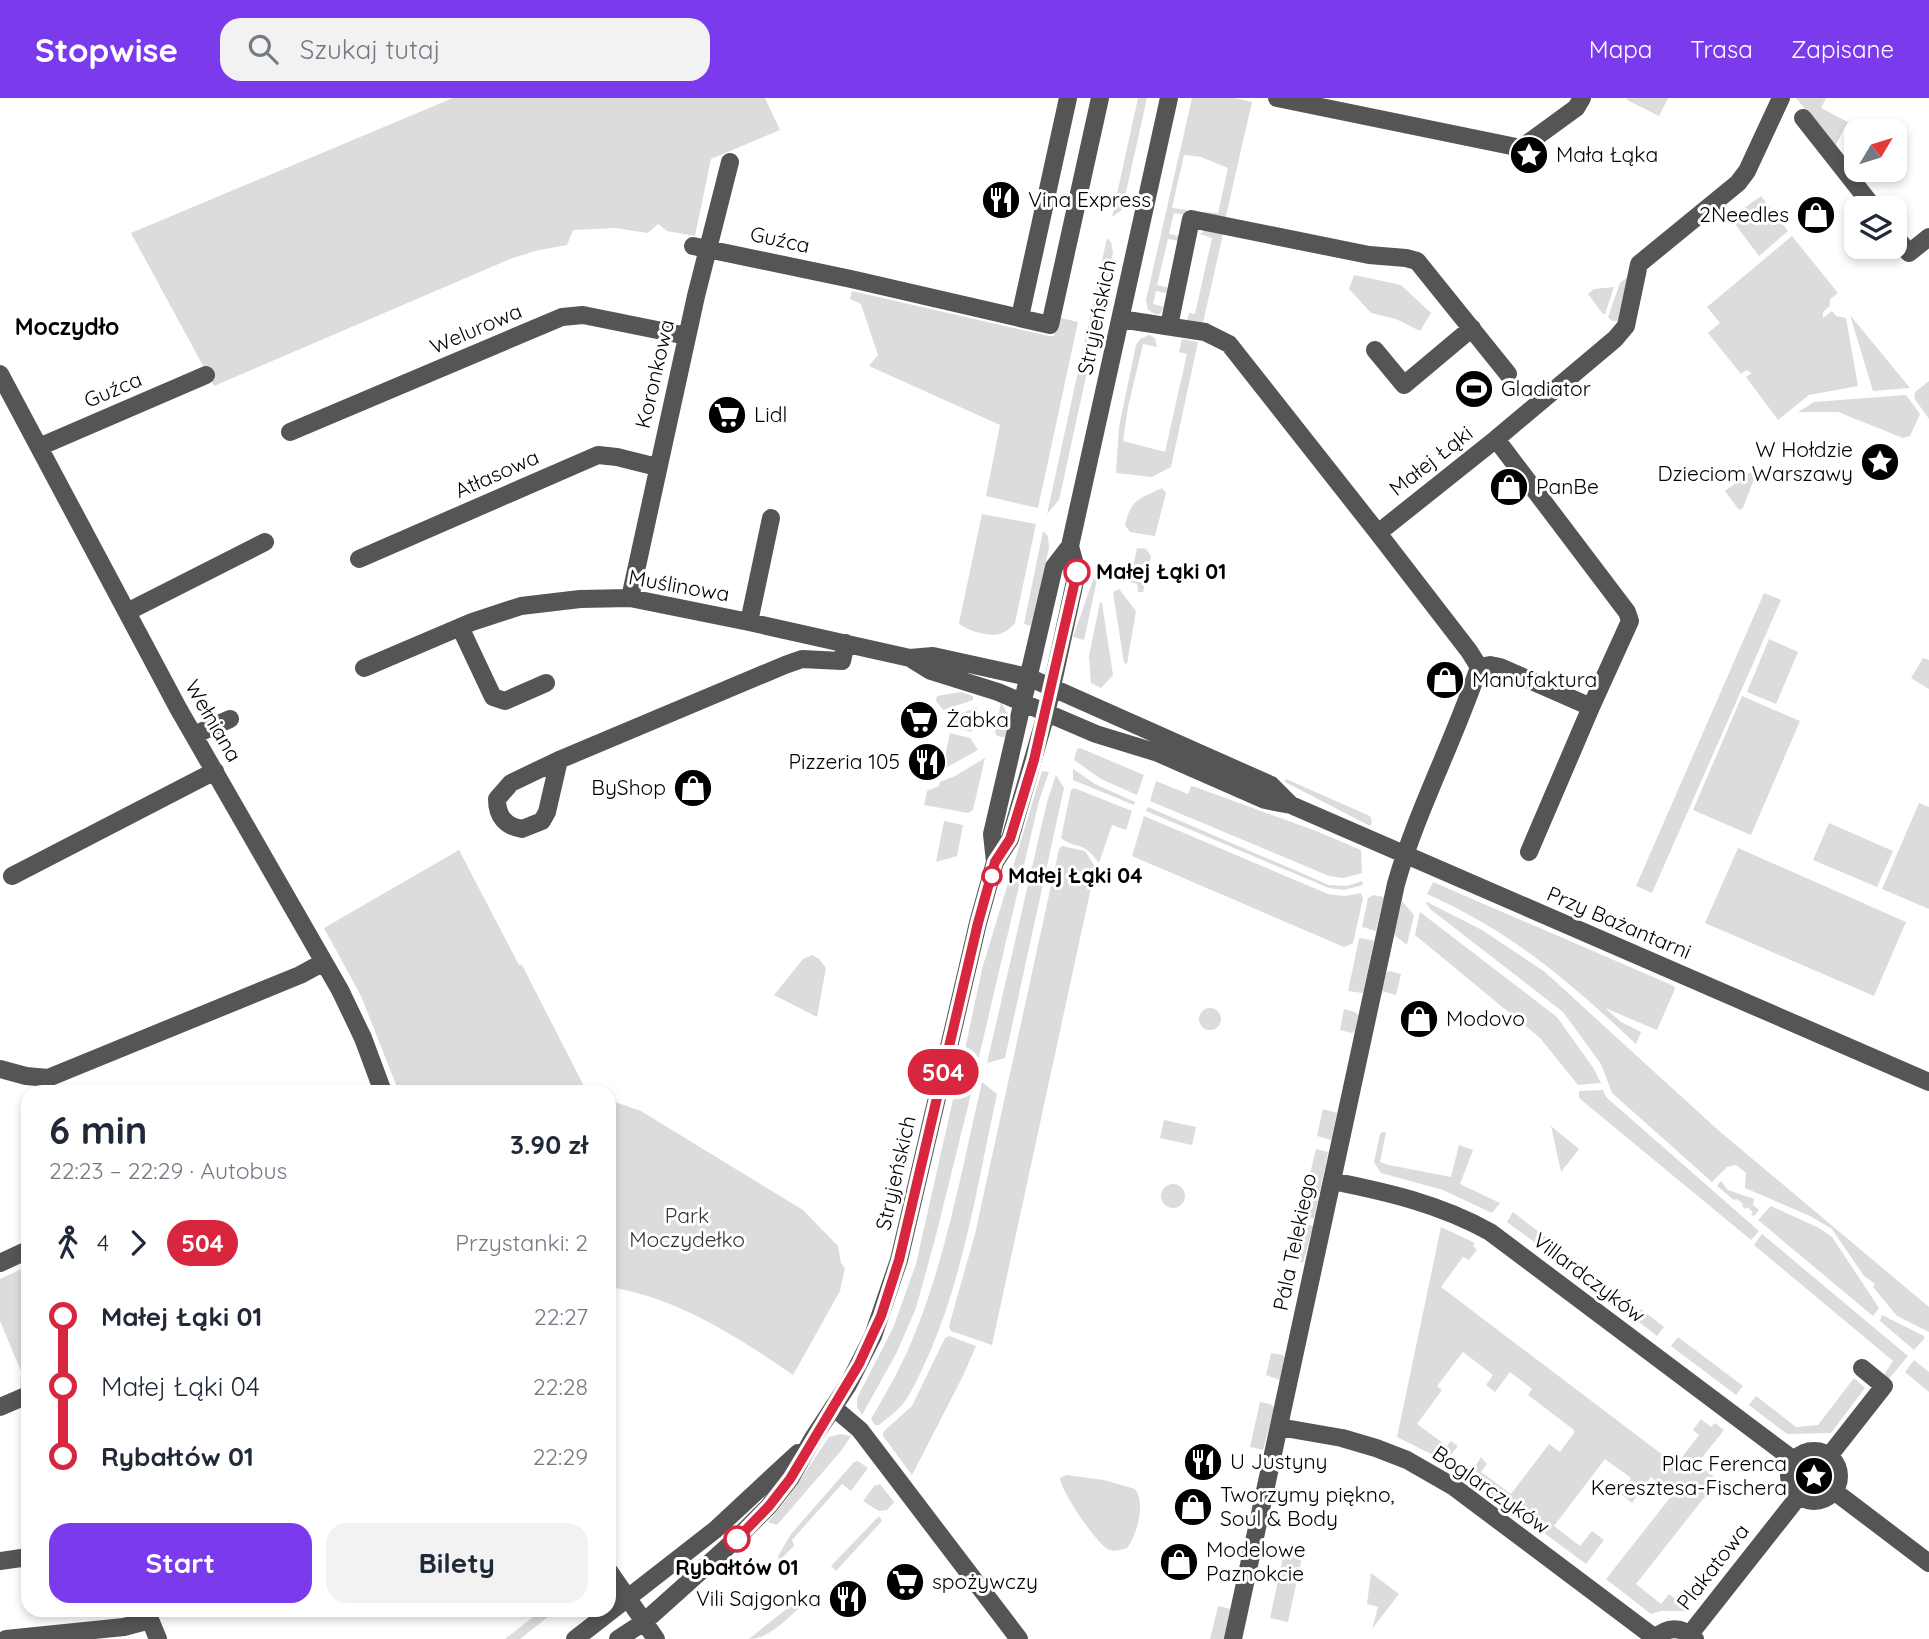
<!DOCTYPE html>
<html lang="pl">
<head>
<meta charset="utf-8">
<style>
	body { margin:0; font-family:Quicksand,sans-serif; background:#f2f2f3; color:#1f2937; height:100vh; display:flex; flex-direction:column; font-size:26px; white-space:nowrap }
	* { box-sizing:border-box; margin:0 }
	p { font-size:23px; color:#747a83 }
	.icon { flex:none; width:38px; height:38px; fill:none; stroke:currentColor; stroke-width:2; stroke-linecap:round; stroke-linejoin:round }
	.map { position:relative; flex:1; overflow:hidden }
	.sheet { position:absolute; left:21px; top:987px; width:595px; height:532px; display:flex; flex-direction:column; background:#fff; border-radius:21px; box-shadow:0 4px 10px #0003 }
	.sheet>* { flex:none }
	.badge { padding:0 14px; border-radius:23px; font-size:24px; line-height:46px }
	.needle { width:46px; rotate:52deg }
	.controls { position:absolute; left:1844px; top:21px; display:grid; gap:14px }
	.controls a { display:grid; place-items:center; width:63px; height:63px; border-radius:14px; background:#fff; box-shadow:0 4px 10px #0003; font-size:35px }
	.map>.badge { position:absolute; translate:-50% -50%; box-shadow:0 0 0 4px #fff }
	.legs { display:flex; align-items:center; gap:10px; height:77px; padding:0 28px; font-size:23px }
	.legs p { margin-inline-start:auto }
	.overview { display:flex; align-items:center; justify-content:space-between; height:119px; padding:0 28px }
	h1 { font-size:38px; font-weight:800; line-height:52px }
	.primary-button { display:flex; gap:14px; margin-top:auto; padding:14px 28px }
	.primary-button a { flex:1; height:80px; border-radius:21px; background:#7c3aed; color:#fff; font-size:28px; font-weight:800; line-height:80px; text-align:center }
	.primary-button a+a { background:#f2f2f3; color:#1f2937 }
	ul { padding:0 28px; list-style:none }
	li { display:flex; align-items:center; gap:24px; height:70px; font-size:26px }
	li i { display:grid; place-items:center; width:10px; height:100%; margin:0 9px; background:currentColor }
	li i::after { content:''; width:18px; height:18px; margin:-9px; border:5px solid; border-radius:50%; background:#fff }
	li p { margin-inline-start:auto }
	li:first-child i { background:linear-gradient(#0000 50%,currentColor 0) }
	li:last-child i { background:linear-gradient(currentColor 50%,#0000 0) }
	header { display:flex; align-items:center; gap:42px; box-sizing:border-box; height:98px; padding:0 35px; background:#7c3aed; color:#fff }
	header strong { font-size:33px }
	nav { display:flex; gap:38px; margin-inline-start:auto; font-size:24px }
	.search { width:490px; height:63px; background:#f2f2f3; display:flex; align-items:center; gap:18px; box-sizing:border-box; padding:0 24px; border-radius:21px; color:#747a83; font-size:26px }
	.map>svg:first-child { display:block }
	.green { fill:#dcdcdc }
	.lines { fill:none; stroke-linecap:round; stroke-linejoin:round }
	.minor { stroke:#555; stroke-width:18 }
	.line-1-casing { stroke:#fff; stroke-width:16 }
	.line-1 { stroke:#d7263d; stroke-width:10 }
	.stop-1-dot { fill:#fff; stroke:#d7263d; stroke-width:3.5 }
	.labels { text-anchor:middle; stroke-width:6; stroke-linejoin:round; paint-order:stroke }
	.poi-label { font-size:21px; fill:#000; stroke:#fff; text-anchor:start }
	.street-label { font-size:21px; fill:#000; stroke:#fff }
	.stop-label { font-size:21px; font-weight:bold; fill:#000; stroke:#fff; text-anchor:start }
	.park-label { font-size:21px; fill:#333; stroke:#fff }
	.neighbourhood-label { font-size:23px; font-weight:bold; fill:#000; stroke:#fff }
</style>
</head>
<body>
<header>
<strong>Stopwise</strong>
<div class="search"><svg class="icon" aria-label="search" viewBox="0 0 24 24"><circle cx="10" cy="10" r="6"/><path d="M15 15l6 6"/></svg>Szukaj tutaj</div>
<nav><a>Mapa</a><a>Trasa</a><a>Zapisane</a></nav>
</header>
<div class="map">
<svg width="1929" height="1541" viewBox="0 0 1929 1541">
	<rect width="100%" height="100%" fill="#fff"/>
	<!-- green -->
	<path class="green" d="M453,0H765L780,32L711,61L695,138L667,133L658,126L648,135L615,130L573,132L567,147L535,153L510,161L214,288L131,135Z
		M1138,0H1147L1122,112L1112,119Z
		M1192,0H1234L1252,4L1225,122L1203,118L1204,114L1218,115L1228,70L1201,59L1184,57L1172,110L1187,112L1186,117L1174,115L1169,136L1179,138L1178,143L1168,141L1157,187L1169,190L1167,195L1156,193L1153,206L1164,209L1160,216H1155L1148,212L1146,202Z
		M1628,0H1668L1659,18L1627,2Z
		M1796,0H1826L1821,10L1848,24L1835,48Z
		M1761,98L1788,133L1759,158L1735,126L1743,111Z
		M1205,132L1223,136L1203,225L1187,222L1189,215L1195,216L1212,140L1200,136Z
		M1792,138L1838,195L1830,201V208L1823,214V220L1832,213L1836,218L1846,220L1858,288L1809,297L1778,322L1746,279L1752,275L1746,272L1741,276L1708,235L1720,225L1707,209Z
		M1107,140L1111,144L1113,155L1059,402L1047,416Z
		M1354,177L1401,187L1431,215L1420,233L1396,221L1371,215L1349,191Z
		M1629,178L1621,223H1612L1608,219L1620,185Z
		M1614,189L1605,216H1603L1588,196L1594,191Z
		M852,193L1049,238H1054L1057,219L1078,224L1038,410L986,398L1000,327L869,268L878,257L861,206L850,201Z
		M1850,217L1910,290L1873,293Z
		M1149,237L1155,240L1157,249L1143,246L1128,309L1123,343L1165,354L1187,256L1179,254L1182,241L1198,244L1171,369L1152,379L1116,375L1119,329L1136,247L1140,241Z
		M1929,283V321L1914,300L1915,294Z
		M1906,297L1920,316L1910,338L1903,340L1838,314H1798L1814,304Z
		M1752,373L1756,376L1743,410L1739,412L1725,393Z
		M1162,390L1166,395L1155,438L1130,434L1125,427C1131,401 1139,401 1162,390Z
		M982,416L1036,426L1015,525C1011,529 1006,534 1000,536C990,539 966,533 959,525Z
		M1043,433L1048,438L1049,450L1031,528L1024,526Z
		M1137,450L1146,451L1151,458L1143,494H1138L1137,486L1130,484Z
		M1095,476L1098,477L1084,542L1073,539Z
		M1119,491L1136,513L1127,566L1124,565L1113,494Z
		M1764,495L1781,502L1652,795L1636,788Z
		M1100,504L1102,505L1113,577L1101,590L1091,585L1089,558Z
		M1769,541L1798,554L1776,606L1747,594Z
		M1923,560L1929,562V591L1911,580Z
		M960,594L973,598V602L943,612L936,603L937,598Z
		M1742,598L1800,623L1751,737L1693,712Z
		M1001,604L1009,619L1007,640L997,638L995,634Z
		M977,609L972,634L951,629L953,619Z
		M950,635L970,640L978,652L942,672Z
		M1080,650L1144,677L1137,697L1101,681L1074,662L1077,651Z
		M985,660L973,712L968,715L924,707L927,693L939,688L940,684L955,678Z
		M1073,671L1095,686L1135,704L1134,707L1073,682Z
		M1042,673L1049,674L1039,703L978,963L975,965L963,961L982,871Z
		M1056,677L1064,690L1005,960L987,965L1047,704Z
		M1286,681L1370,718L1372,724L1370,728L1285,684Z
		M1156,683L1188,696L1191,688L1195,689L1316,733L1361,752L1362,775L1343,780L1329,778L1150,703Z
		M1074,690L1132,713L1126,732L1112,727L1099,765C1082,741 1078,753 1061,740L1071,692Z
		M1919,705L1929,709V811L1882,791Z
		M1148,709L1329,787L1347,788L1362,783L1363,787L1344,792L1329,790L1146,713Z
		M1144,718L1328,796L1345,798L1361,795L1363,801L1353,845L1344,849L1132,758Z
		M944,723L963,727L957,758L936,764Z
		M1829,725L1893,753L1877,789L1813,762Z
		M1062,748L1085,753L1095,769L1111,774L1110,776L1101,774L1094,776L992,1247L951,1233L949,1228L975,1136L1059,751Z
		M1738,750L1906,824L1874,898L1705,825Z
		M459,752L519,867H522L587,994H399L361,898L324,830Z
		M1433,784L1674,888L1675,891L1657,932L1605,910L1621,924L1641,934L1636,946C1567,882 1514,835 1427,796Z
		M1374,797L1384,799L1376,833L1362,829L1368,800Z
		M1402,803L1414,817L1407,847L1394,837Z
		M1425,803L1482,832L1545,874L1718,1032L1929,1209V1234L1897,1218L1873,1189L1875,1186L1864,1178L1832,1131L1810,1118L1745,1090L1746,1075L1736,1067L1727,1069L1712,1084L1612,995L1601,966L1563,914L1430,811Z
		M1420,814L1557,919L1594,971L1601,985L1578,987L1540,940L1415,837Z
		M1361,840L1374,843L1363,895L1348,893L1359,841Z
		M812,857L819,861L826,870L817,919L774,897L803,861Z
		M1389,873L1401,876L1396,897L1382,893L1386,875Z
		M1199 921a11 11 0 1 1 22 0a11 11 0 1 1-22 0Z
		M1344,911L1355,914L1358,917L1355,933L1352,935L1340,932Z
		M959,975L975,980L935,1141L916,1210L897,1254L862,1317L857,1309V1300L893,1230L916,1166Z
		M982,984L997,996C978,1083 965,1172 930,1254C922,1271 914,1291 903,1306C896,1314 887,1320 879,1327H875L871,1321C888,1292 905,1262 917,1230C948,1151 963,1066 982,984Z
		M1603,992L1606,999L1759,1133L1751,1142L1579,1000V993Z
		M609,1002L641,1013L803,1112L838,1148L841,1165L845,1170L840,1193L793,1277C738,1239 676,1199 609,1189Z
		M1323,1011L1337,1015L1331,1042L1317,1038Z
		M1164,1022L1196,1029L1192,1047L1160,1040Z
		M1551,1028L1579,1051L1561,1074Z
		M1383,1034H1386L1380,1064L1389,1067L1451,1079L1459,1047L1473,1052L1460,1086L1500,1105L1492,1115L1443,1092L1381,1075L1374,1064L1380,1036Z
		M1316,1051L1328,1054L1314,1121L1300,1116Z
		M1721,1083L1728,1092L1754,1101L1753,1107L1759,1112L1754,1118L1751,1116L1753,1114L1747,1109L1745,1111L1742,1108L1743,1106L1737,1101L1734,1102L1717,1088Z
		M1161 1098a12 12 0 1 1 24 0a12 12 0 1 1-24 0Z
		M1771,1108L1819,1130L1832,1139L1879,1210L1873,1218L1758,1122Z
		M1513,1114L1564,1153L1557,1161L1507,1124Z
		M1300,1125L1313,1128L1303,1165L1291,1162Z
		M1441,1129L1475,1145L1473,1148L1477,1152L1469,1162L1463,1159L1441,1189L1676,1367L1699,1337L1693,1332L1701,1321L1711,1329L1715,1325L1724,1332L1697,1366L1718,1382L1636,1486L1661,1506L1669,1496L1688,1510L1685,1513H1661L1651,1516L1606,1481L1673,1396L1651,1379L1632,1405L1620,1395L1631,1380L1605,1361L1554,1428L1580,1448L1592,1433L1604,1442L1586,1466L1470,1380L1475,1373L1473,1372L1481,1359L1487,1366L1481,1374L1511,1396L1549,1346L1560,1354L1574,1335V1332L1528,1297L1532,1291L1510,1274L1495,1294L1486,1287L1493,1277L1463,1254L1437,1288L1442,1292L1417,1326L1447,1348L1451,1343L1458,1348L1449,1359L1444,1356L1441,1361L1397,1339Z
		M1762,1136L1908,1258L1888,1282L1883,1278L1893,1263L1754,1147Z
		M28,1168V1287L20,1290L21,1273L0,1223V1181Z
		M1641,1211L1664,1229L1657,1238L1634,1220Z
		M1882,1217L1924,1238V1241L1914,1252L1880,1223Z
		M949,1238L976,1248L963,1278L912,1377L883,1338V1334L912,1308L945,1240Z
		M1678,1239L1743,1288L1736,1297L1671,1248Z
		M1271,1255L1283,1257L1285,1260L1280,1282L1266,1277Z
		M1914,1262L1929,1274V1294L1905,1274Z
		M1854,1280L1865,1290L1831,1335L1787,1336L1749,1307L1756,1298L1796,1329L1818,1327Z
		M1260,1304L1271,1306L1274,1310L1263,1352L1250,1349Z
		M841,1336L851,1338L841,1353L777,1427L768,1424L787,1401L829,1339Z
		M858,1363L868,1370L851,1393L842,1386L792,1442L794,1448L779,1463L778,1458L791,1436L854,1364Z
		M1066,1377L1104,1382L1135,1391C1146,1405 1137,1437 1127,1450C1120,1452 1112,1455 1106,1450C1094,1441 1061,1394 1060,1380Z
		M880,1386L894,1404L887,1412L879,1413L863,1403L874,1388Z
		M879,1418L882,1423L836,1473L831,1468Z
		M1285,1450L1303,1454L1288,1524L1270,1520Z
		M1371,1475L1399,1496L1372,1531L1378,1509L1367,1506Z
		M799,1501L804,1506C788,1519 770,1541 749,1541Z
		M1218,1508L1231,1511L1224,1541H1210Z
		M542,1512H549L548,1519L520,1541H505Z"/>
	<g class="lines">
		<!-- minor -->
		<path class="minor" d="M1277,0L1521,50L1576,10L1582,0
			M1803,20L1874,110
			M1895,138L1909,155L1929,139
			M693,148L851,181L1050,227L1100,0
			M1020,219L1068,0
			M1120,221L1205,234L1229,246L1378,435L1496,341L1615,241L1626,228L1639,166L1738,85L1747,73L1781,0
			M1169,228L1191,121L1369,157L1406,160L1417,163L1508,276
			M1375,252L1404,287L1472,230
			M0,276L178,610L340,892L363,940L383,994
			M290,334L562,219L583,217L687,238
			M1496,341L1627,514L1630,523L1591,609
			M39,349L206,277
			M359,461L598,357L617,359L657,369
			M630,500L696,198L730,64
			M127,514L265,444
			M749,524L771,420
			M460,529L493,599L505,603L546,585
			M910,560L931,573L998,594L1096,636L1158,655L1265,702L1291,707L1929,984
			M1479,569L1490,567L1500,569L1591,609L1529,754
			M364,570L472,524L521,508L580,501L630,500L749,524L910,560L933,558L1028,579L1271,687L1291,707
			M194,637L230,621
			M559,662L547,714L542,723L522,731C505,728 497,718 497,701L511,685L559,662L785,567L802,561L842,563L846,545
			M995,764L992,736L1054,469L1070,448L1169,0
			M12,778L215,673
			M0,971L26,978L48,980L300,877L324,864
			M1332,1083C1387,1094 1440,1106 1490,1134L1795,1363
			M0,1165L28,1152
			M0,1309L28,1297
			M833,1309L860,1332L1019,1541
			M1279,1329L1342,1340L1376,1350L1407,1362L1454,1389L1655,1540
			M1789 1378a25 25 0 1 1 50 0a25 25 0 1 1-50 0Z
			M1829,1358L1884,1288L1862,1270
			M1834,1393L1929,1465
			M0,1463L28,1459
			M609,1473L656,1541
			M146,1512L158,1541
			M1690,1536L1799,1398
			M6,1541L124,1529L150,1522
			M575,1541L715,1432L798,1355
			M618,1541L644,1524L682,1490L736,1441L769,1408L790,1381L813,1340L848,1287L873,1238L899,1162L978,825L995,764L1010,741L1046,616L1077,474L1070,448
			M1233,1541L1396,786C1417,712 1454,643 1479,569L1469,553L1378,435
			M1654,1541C1667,1528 1682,1528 1695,1541"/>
	</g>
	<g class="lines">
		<!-- line-1 casing -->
		<g class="line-1-casing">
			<path id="line-1" d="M737,1441L769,1408L790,1381L859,1266L881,1218L899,1162L978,825L995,764L1010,741L1034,662L1077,474"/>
		</g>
		<!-- line-1 -->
		<use href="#line-1" class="line-1"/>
	</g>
	<!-- icons -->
	<defs>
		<g id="sight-disc" transform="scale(2.0125)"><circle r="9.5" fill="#000" stroke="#fff"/><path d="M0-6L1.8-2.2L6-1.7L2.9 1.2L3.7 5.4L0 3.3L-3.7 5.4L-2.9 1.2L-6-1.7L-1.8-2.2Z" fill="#fff"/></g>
		<g id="restaurant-disc" transform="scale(2.0125)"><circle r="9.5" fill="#000" stroke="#fff"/><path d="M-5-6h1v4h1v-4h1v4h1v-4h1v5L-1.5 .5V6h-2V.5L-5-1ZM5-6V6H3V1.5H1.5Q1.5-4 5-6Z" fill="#fff"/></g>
		<g id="shop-disc" transform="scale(2.0125)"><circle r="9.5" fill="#000" stroke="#fff"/><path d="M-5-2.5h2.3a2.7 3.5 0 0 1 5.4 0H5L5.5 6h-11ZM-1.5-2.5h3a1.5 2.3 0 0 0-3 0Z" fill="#fff"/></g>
		<g id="stadium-disc" transform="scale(2.0125)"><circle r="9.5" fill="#000" stroke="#fff"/><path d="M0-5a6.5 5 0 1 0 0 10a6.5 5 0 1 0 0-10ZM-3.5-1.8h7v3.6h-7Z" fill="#fff"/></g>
		<g id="supermarket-disc" transform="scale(2.0125)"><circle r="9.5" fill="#000" stroke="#fff"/><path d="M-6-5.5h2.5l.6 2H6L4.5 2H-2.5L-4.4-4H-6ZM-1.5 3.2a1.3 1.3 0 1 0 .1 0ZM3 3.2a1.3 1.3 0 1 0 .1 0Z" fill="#fff"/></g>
	</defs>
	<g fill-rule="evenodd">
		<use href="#sight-disc" x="1529" y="57"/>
		<use href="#restaurant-disc" x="1001" y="102"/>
		<use href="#shop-disc" x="1816" y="117"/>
		<use href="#stadium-disc" x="1474" y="291"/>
		<use href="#supermarket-disc" x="727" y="317"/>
		<use href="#sight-disc" x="1880" y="364"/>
		<use href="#shop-disc" x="1509" y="389"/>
		<use href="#shop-disc" x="1445" y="582"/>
		<use href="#supermarket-disc" x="919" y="622"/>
		<use href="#restaurant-disc" x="927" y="664"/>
		<use href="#shop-disc" x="693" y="690"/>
		<use href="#shop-disc" x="1419" y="921"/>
		<use href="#restaurant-disc" x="1203" y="1364"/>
		<use href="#sight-disc" x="1814" y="1378"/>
		<use href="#shop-disc" x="1193" y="1409"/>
		<use href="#shop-disc" x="1179" y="1464"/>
		<use href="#supermarket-disc" x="905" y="1484"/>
		<use href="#restaurant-disc" x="848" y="1501"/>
	</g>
	<!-- markers -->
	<g class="stop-1-dot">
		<circle cx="1077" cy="474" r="12"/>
		<circle cx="992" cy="778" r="9"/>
		<circle cx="737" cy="1441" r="12"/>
	</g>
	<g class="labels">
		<!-- poi labels -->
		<g class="poi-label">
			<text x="1556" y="64">Mała Łąka</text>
			<text x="1028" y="109">Vina Express</text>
			<text x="1789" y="124" text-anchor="end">2Needles</text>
			<text x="1501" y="298">Gladiator</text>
			<text x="754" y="324">Lidl</text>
			<text x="1853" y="359" text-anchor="end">W Hołdzie<tspan x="1853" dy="24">Dzieciom Warszawy</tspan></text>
			<text x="1536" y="396">PanBe</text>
			<text x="1472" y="589">Manufaktura</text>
			<text x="946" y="629">Żabka</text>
			<text x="900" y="671" text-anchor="end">Pizzeria 105</text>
			<text x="666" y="697" text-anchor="end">ByShop</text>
			<text x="1446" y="928">Modovo</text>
			<text x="1230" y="1371">U Justyny</text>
			<text x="1787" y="1373" text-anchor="end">Plac Ferenca<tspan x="1787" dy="24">Keresztesa-Fischera</tspan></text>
			<text x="1220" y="1404">Tworzymy piękno,<tspan x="1220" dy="24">Soul &amp; Body</tspan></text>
			<text x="1206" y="1459">Modelowe<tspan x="1206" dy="24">Paznokcie</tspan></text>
			<text x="932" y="1491">spożywczy</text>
			<text x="821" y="1508" text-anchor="end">Vili Sajgonka</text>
		</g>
		<!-- street labels -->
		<g class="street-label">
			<text transform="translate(780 142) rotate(12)" y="7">Guźca</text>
			<text transform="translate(1097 219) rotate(-78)" y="7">Stryjeńskich</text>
			<text transform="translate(476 231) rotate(-23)" y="7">Welurowa</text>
			<text transform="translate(655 276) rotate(-77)" y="7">Koronkowa</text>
			<text transform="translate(113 292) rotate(-23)" y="7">Guźca</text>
			<text transform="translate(1431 363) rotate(-38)" y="7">Małej Łąki</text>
			<text transform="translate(497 376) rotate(-24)" y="7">Atłasowa</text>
			<text transform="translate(679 488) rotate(10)" y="7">Muślinowa</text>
			<text transform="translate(213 623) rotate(60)" y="7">Wełniana</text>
			<text transform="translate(1619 825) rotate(23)" y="7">Przy Bażantarni</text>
			<text transform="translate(896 1075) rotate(-77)" y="7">Stryjeńskich</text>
			<text transform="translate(1295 1144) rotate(-78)" y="7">Pála Telekiego</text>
			<text transform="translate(1589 1180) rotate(37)" y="7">Villardczyków</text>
			<text transform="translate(1491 1392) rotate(35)" y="7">Boglarczyków</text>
			<text transform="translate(1713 1469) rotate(-52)" y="7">Plakatowa</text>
		</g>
		<!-- stop labels -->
		<g class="stop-label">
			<text x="1096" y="481">Małej Łąki 01</text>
			<text x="1008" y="785">Małej Łąki 04</text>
			<text x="737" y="1477" text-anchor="middle">Rybałtów 01</text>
		</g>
		<!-- park labels -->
		<g class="park-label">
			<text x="687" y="1125">Park<tspan x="687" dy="24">Moczydełko</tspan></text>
		</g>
		<!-- neighbourhood labels -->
		<g class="neighbourhood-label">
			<text x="67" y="237">Moczydło</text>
		</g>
	</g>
</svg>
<div class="controls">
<a><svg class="needle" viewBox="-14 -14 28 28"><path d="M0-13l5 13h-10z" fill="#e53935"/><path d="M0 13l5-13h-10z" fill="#747a83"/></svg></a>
<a><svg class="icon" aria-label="layers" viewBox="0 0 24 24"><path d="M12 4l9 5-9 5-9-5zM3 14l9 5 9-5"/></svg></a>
</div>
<b class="badge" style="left:943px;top:974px;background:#d7263d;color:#fff">504</b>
<section class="sheet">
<div class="overview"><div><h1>6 min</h1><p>22:23 – 22:29 · Autobus</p></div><b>3.90 zł</b></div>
<div class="legs"><svg class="icon" aria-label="walk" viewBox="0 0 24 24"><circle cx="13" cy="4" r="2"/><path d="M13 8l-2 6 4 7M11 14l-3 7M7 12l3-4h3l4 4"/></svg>4<svg class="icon" aria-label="forward" viewBox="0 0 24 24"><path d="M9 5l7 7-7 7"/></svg><b class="badge" style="background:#d7263d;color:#fff">504</b><p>Przystanki: 2</p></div>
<ul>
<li><i style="color:#d7263d"></i><b>Małej Łąki 01</b><p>22:27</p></li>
<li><i style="color:#d7263d"></i><span>Małej Łąki 04</span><p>22:28</p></li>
<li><i style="color:#d7263d"></i><b>Rybałtów 01</b><p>22:29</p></li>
</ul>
<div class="primary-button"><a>Start</a><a>Bilety</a></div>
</section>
</div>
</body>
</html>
